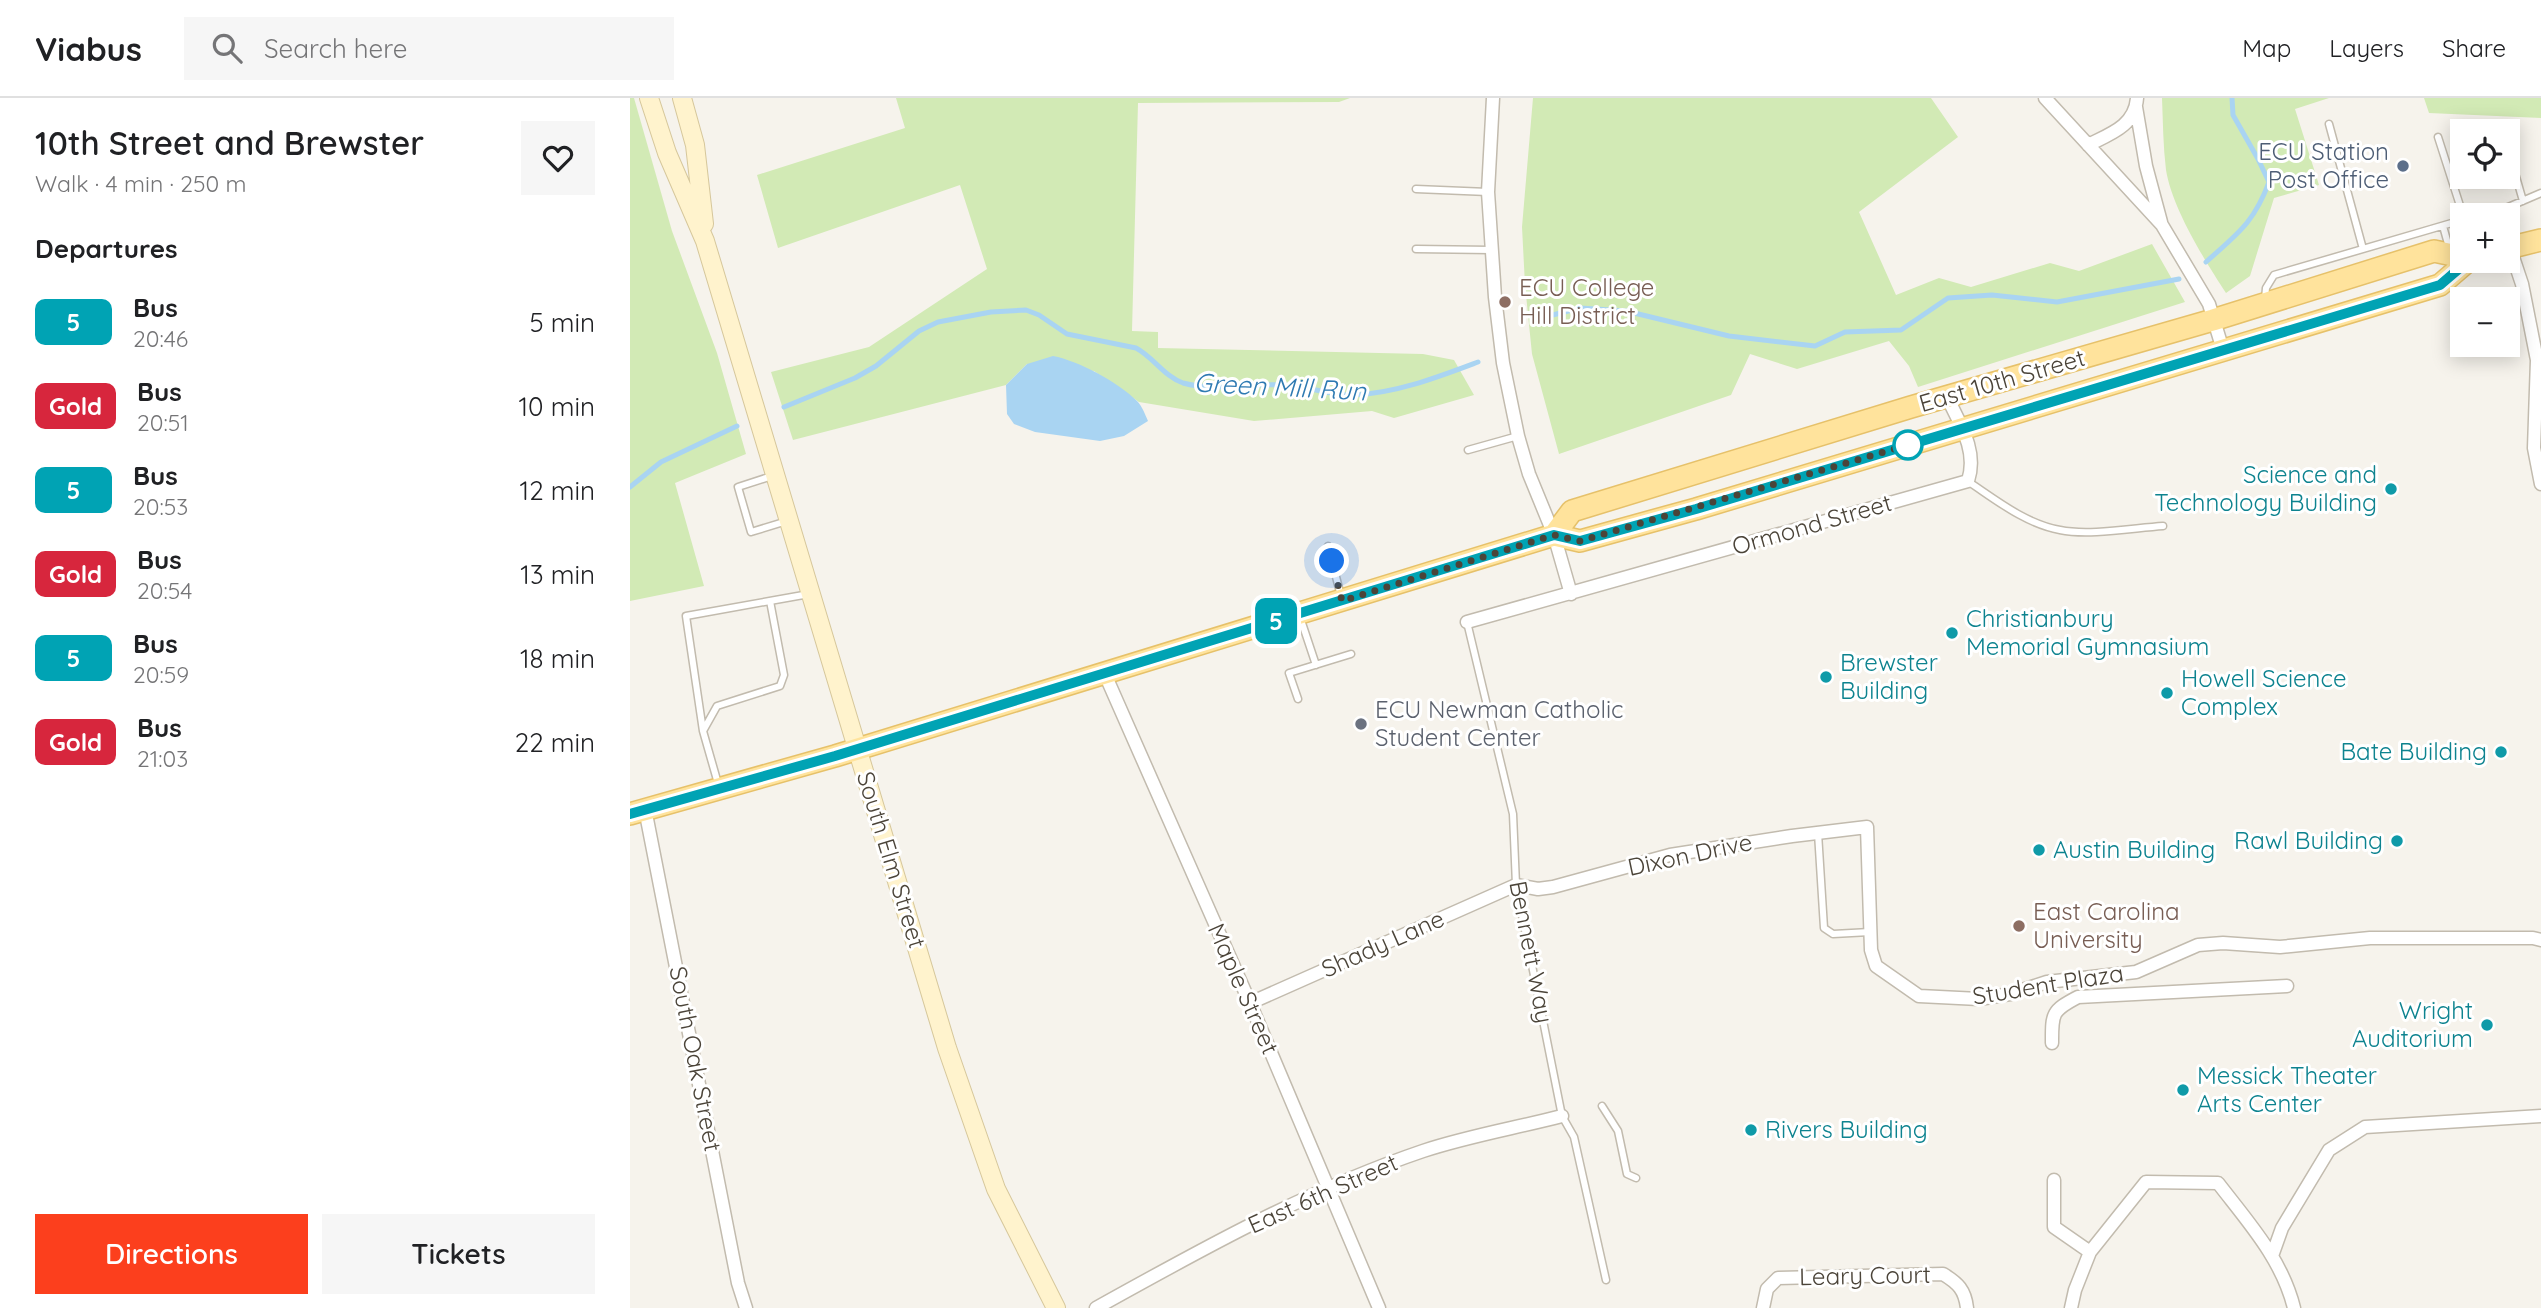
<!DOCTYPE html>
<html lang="en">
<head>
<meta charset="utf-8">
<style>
	body { margin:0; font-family:Quicksand,sans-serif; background:#f6f6f6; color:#202124; height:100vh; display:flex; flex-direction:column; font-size:26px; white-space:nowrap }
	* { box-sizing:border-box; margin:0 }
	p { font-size:23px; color:#757577 }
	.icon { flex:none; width:38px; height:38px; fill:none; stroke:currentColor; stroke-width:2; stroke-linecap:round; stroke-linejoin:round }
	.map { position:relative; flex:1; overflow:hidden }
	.sheet { display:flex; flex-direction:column; background:#fff; width:630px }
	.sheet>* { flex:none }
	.badge { padding:0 14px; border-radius:10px; font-size:24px; line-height:46px }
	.buttons { position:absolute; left:1820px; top:21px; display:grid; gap:14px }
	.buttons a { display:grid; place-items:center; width:70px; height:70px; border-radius:0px; background:#fff; box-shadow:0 4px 18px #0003; font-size:35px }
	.you { position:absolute; width:35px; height:35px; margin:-18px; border:5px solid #fff; border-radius:50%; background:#1a73e8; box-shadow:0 0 0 10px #1a73e833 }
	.map>.badge { position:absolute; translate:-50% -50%; box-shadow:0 0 0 4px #fff }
	h2 { padding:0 35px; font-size:26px; line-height:63px }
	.round { display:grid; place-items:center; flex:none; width:74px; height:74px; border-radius:0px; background:#f6f6f6 }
	.head { display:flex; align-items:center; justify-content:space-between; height:119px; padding:0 35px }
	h1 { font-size:33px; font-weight:600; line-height:52px }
	.primary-button { display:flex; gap:14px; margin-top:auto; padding:14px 35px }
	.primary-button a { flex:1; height:80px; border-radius:0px; background:#fc3f1d; color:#fff; font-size:28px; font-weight:600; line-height:80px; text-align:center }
	.primary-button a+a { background:#f6f6f6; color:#202124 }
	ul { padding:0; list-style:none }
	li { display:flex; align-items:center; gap:21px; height:84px; padding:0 35px }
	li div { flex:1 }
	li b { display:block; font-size:26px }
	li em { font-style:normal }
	li .badge { min-width:77px; font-weight:700; text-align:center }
	header { display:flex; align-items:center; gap:42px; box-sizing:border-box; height:98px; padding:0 35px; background:#fff; border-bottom:2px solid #e0e0e0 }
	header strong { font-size:33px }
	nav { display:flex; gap:38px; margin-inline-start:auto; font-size:24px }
	.search { width:490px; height:63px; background:#f6f6f6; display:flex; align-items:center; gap:18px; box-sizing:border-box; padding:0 24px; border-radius:0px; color:#757577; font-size:26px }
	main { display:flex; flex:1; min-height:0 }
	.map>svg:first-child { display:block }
	.green { fill:#d2eab5 }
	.water { fill:#a9d4f2 }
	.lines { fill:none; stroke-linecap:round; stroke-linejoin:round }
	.stream { stroke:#a9d4f2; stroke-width:5 }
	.lane-casing { stroke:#c2bbae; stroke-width:9 }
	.street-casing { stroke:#c2bbae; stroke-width:15 }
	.secondary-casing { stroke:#d6c79b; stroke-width:20 }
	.primary-casing { stroke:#e6c16a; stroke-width:24 }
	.lane { stroke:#fff; stroke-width:6 }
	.street { stroke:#fff; stroke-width:12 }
	.secondary { stroke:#fff3cd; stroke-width:18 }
	.primary { stroke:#ffe39c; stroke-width:21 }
	.line-casing { stroke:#fff; stroke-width:16 }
	.line { stroke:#00a3b4; stroke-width:10 }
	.walk { stroke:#4b4439; stroke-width:7; stroke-dasharray:0 12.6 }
	.service-dot { fill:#5c6f8a; stroke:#fff; stroke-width:2.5 }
	.education-dot { fill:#8d6e63; stroke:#fff; stroke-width:2.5 }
	.stop-dot { fill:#fff; stroke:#00a3b4; stroke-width:3.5 }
	.culture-dot { fill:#0f9aa8; stroke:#fff; stroke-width:2.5 }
	.worship-dot { fill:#6b7280; stroke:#fff; stroke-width:2.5 }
	.labels { text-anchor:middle; stroke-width:6; stroke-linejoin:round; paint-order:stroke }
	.service-label { font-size:24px; fill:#4e5e75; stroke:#fff; text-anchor:end }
	.education-label { font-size:24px; fill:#785e54; stroke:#fff; text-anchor:start }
	.street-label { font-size:24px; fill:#4b4439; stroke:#fff }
	.culture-label { font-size:24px; fill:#0d838f; stroke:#fff; text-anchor:start }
	.worship-label { font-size:24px; fill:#5b616d; stroke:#fff; text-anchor:start }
	.water-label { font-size:26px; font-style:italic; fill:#2e7ab2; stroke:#fff }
</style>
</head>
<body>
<header>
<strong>Viabus</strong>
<div class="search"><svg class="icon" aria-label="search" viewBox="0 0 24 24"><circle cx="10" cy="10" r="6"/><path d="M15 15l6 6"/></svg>Search here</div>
<nav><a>Map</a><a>Layers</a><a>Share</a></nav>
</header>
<main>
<section class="sheet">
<div class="head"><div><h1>10th Street and Brewster</h1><p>Walk · 4 min · 250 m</p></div><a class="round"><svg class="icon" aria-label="heart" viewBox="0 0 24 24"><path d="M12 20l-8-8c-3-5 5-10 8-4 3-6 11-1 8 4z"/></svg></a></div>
<h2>Departures</h2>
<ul>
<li><span class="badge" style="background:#00a3b4;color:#fff">5</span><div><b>Bus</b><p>20:46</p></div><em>5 min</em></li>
<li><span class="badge" style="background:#d7263d;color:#fff">Gold</span><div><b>Bus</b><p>20:51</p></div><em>10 min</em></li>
<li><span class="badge" style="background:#00a3b4;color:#fff">5</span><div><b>Bus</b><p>20:53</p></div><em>12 min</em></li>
<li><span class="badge" style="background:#d7263d;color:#fff">Gold</span><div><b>Bus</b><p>20:54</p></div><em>13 min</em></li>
<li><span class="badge" style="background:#00a3b4;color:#fff">5</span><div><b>Bus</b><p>20:59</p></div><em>18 min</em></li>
<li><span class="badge" style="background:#d7263d;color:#fff">Gold</span><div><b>Bus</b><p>21:03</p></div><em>22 min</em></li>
</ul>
<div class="primary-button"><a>Directions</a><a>Tickets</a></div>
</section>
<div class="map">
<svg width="1911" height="1210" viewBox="0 0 1911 1210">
	<rect width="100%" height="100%" fill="#f6f3ec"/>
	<!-- green -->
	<path class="green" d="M0,0H4L42,133L87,255L116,356L45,385L74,488L0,503Z
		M266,0H720L709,4L508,5L502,233L528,234V250L793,256L824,262L844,297L764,320L742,313L624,323L509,304L464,273L397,266L376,287L163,342L141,274L239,249L357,171L330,87L148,150L127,77L275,30Z
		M903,0H1301L1328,39L1229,114L1266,197L1309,180L1341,189L1420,165L1449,173L1522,146L1555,204L1288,289L1279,268L1259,243L1167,271L1120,256L1101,297L929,356L902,256L895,187L892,129Z
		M1532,0H1699L1665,11L1689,87L1644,100L1620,178L1596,195C1575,163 1542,110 1536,72C1533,48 1533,24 1532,0Z
		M1794,0H1911V20L1799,15Z"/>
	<!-- water -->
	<path class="water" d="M423,258C449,263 488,284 507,303C512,308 515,316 518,323L494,338L470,343L405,334L384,326L377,316L376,287L397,266Z"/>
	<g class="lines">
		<!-- stream -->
		<path class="stream" d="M1576,164C1607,136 1624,125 1639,84L1628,61L1603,17L1602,0
			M907,221L950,210L996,213L1099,238L1185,248L1215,234L1271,232L1318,200L1362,197L1427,204L1549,181
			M154,309L225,280L246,268L289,233L308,224L361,214L396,212L409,217L437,236L506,250C523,259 535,279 553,285C585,294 622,285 655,287C678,288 701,298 724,297C767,295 808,279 848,264
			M0,389L31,364L107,328"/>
		<!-- lane casing -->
		<g class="lane-casing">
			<path id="lane" d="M1699,26L1733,151
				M1808,39L1833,117
				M1878,51L1893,103
				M786,91L858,94
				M1849,117L1876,110
				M1877,117L1876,110L1911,95
				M1813,128L1820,153
				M1878,128L1880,147
				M786,151L861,152
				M1635,201L1636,190L1644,177L1832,122
				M838,352L888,338
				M142,378L108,389L121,434L157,423
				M1339,384C1366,402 1396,426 1430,432C1459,438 1503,430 1533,428
				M698,448L711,498
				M670,519L686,567
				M837,524L883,716L886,787L932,1018L944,1039L976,1182
				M668,601L659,575L721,556
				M73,633L56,518L179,496
				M89,689L73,633L87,608L150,588L154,577L140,503
				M1188,735L1194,830L1203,836L1240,834
				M972,1008L988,1033L997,1076L1006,1080"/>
		</g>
		<!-- street casing -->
		<g class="street-casing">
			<path id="street" d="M863,0L858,94L865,199L873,265L888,338L899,376L924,437L941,496
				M1415,0L1532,127L1579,206L1593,252
				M1506,9L1516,68L1531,124
				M1458,47C1480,36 1505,28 1507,0
				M1880,150L1892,186L1907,262L1904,350L1911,386
				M837,524L1338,383C1348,353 1330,326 1317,299
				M474,574L620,905L749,1210
				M15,711L108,1185L116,1210
				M620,905L886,787L908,791L923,789L1040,757L1162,738L1237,729L1241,852L1246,868L1289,898L1349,901L1380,896L1417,884L1506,874L1568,847L1593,845L1650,849L1740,840H1903L1911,842
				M1422,945C1422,916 1421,913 1448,899L1657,888
				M1424,1082V1129L1460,1154
				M1642,1158L1652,1130L1699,1052L1735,1029L1911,1018
				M466,1210C572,1151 678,1092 793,1053C838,1038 886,1030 932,1018
				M1133,1210L1137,1191L1148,1180L1313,1176C1328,1185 1335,1192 1337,1210
				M1441,1210L1445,1192L1460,1154L1516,1084L1588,1085C1618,1124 1652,1161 1664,1210"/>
		</g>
		<!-- secondary casing -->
		<g class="secondary-casing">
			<path id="secondary" d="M19,0L37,55L75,143L317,950L366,1091L426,1210
				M52,0L65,47L74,126"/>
		</g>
		<!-- primary casing -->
		<g class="primary-casing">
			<path id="primary" d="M1878,150L1911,142
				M924,437L942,413L1281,309L1583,222L1804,153L1832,159
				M0,716L205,658L924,437L950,443L1066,411L1810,187L1838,163"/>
		</g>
		<!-- lane -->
		<use href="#lane" class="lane"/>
		<!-- street -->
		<use href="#street" class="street"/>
		<!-- secondary -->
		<use href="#secondary" class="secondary"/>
		<!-- primary -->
		<use href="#primary" class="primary"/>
	</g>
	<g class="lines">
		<!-- line casing -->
		<g class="line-casing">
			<path id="line" d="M0,716L205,658L924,437L950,443L1066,411L1810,187L1838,163"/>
		</g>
		<!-- line -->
		<use href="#line" class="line"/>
		<!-- walk -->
		<path class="walk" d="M702,463L712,503L924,437L950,443L1278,347"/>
	</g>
	<!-- markers -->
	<circle class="service-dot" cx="1773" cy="68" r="7"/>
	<g class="education-dot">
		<circle cx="875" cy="204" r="7"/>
		<circle cx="1389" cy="828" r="7"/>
	</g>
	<circle class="stop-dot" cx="1278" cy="347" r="14"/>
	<g class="culture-dot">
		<circle cx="1761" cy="391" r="7"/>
		<circle cx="1322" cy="535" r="7"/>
		<circle cx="1196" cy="579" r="7"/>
		<circle cx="1537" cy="595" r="7"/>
		<circle cx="1871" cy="654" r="7"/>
		<circle cx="1767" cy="743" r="7"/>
		<circle cx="1409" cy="752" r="7"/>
		<circle cx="1857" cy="927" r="7"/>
		<circle cx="1553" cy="992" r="7"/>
		<circle cx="1121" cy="1032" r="7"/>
	</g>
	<circle class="worship-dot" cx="731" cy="626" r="7"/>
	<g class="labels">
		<!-- service labels -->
		<g class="service-label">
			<text x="1759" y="62">ECU Station<tspan x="1759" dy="28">Post Office</tspan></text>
		</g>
		<!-- education labels -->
		<g class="education-label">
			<text x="889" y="198">ECU College<tspan x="889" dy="28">Hill District</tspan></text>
			<text x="1403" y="822">East Carolina<tspan x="1403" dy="28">University</tspan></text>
		</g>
		<!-- street labels -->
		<g class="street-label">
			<text transform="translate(1372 283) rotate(-16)" y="8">East 10th Street</text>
			<text transform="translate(1182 427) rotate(-16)" y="8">Ormond Street</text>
			<text transform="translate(1060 757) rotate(-12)" y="8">Dixon Drive</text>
			<text transform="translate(261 762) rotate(73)" y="8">South Elm Street</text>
			<text transform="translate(753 846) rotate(-24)" y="8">Shady Lane</text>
			<text transform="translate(901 854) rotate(79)" y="8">Bennett Way</text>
			<text transform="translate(1418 887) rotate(-9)" y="8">Student Plaza</text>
			<text transform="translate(613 891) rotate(66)" y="8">Maple Street</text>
			<text transform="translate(65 961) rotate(79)" y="8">South Oak Street</text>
			<text transform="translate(693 1096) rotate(-24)" y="8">East 6th Street</text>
			<text transform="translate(1235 1178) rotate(-1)" y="8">Leary Court</text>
		</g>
		<!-- culture labels -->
		<g class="culture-label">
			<text x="1747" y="385" text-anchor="end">Science and<tspan x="1747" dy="28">Technology Building</tspan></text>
			<text x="1336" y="529">Christianbury<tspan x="1336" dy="28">Memorial Gymnasium</tspan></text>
			<text x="1210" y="573">Brewster<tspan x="1210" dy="28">Building</tspan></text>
			<text x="1551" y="589">Howell Science<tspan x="1551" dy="28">Complex</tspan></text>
			<text x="1857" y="662" text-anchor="end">Bate Building</text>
			<text x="1753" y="751" text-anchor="end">Rawl Building</text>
			<text x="1423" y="760">Austin Building</text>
			<text x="1843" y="921" text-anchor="end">Wright<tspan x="1843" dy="28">Auditorium</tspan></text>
			<text x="1567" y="986">Messick Theater<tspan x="1567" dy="28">Arts Center</tspan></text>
			<text x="1135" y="1040">Rivers Building</text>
		</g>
		<!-- worship labels -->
		<g class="worship-label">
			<text x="745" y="620">ECU Newman Catholic<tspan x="745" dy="28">Student Center</tspan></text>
		</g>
		<!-- water labels -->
		<g class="water-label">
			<text transform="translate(650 289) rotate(3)" y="9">Green Mill Run</text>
		</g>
	</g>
</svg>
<div class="buttons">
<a><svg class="icon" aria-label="locate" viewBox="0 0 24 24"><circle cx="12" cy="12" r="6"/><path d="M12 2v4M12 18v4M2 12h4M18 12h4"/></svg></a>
<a>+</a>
<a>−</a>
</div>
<div class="you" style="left:702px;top:463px"></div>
<b class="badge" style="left:646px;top:523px;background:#00a3b4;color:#fff">5</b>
</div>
</main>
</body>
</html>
